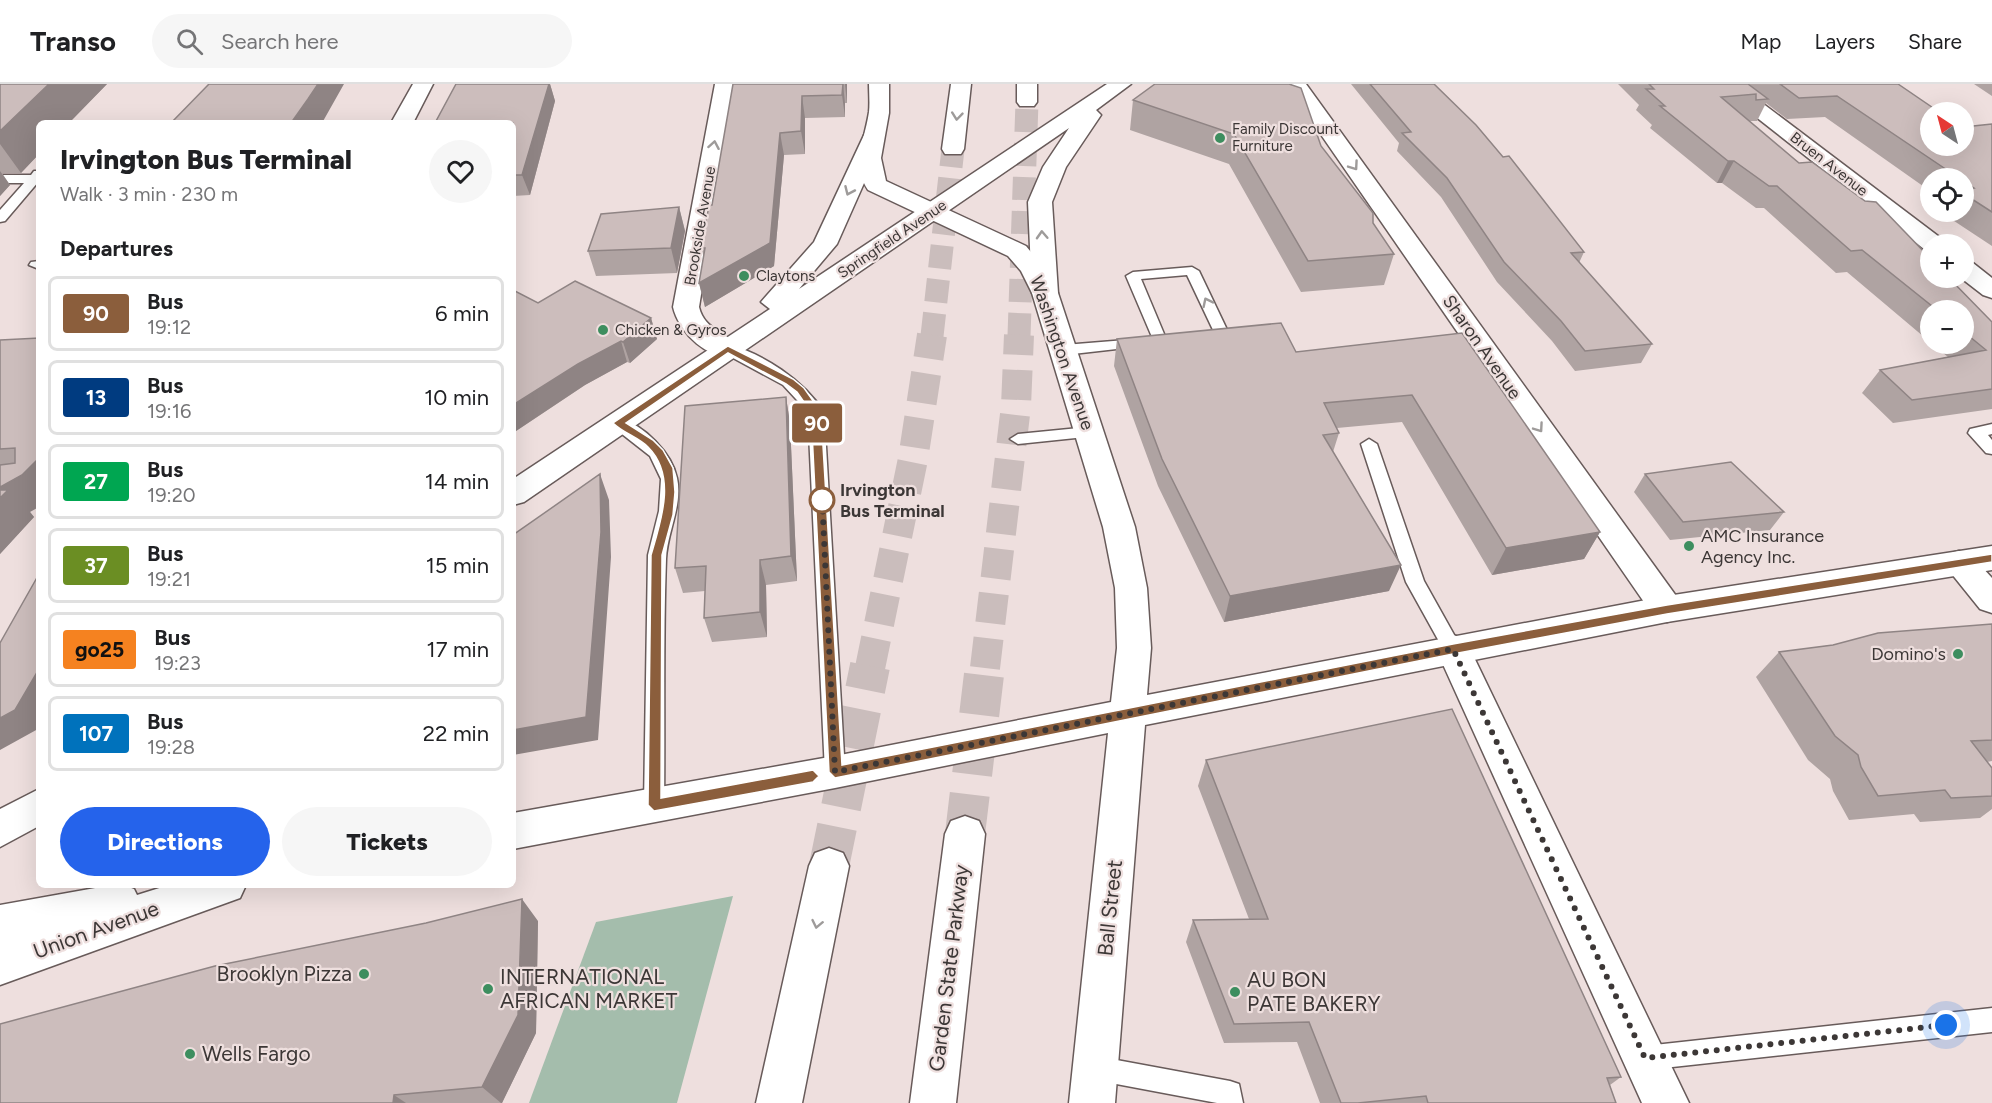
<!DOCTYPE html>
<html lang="en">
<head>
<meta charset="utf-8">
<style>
	body { margin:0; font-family:Figtree,sans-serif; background:#f6f6f6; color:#202124; height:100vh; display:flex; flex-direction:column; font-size:22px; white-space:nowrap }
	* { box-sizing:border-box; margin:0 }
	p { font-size:20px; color:#757577 }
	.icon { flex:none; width:33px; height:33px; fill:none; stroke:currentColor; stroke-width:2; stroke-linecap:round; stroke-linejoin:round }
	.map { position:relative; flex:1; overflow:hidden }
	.sheet { position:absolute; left:36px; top:36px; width:480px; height:768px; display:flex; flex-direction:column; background:#fff; border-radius:9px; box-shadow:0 6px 24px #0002 }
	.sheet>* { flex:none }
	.badge { padding:0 12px; border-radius:4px; font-size:21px; line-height:39px }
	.needle { width:39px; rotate:324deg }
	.controls { position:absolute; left:1920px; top:18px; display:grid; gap:12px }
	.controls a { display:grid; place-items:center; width:54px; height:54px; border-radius:50%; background:#fff; box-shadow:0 6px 24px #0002; font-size:30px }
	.you { position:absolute; width:30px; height:30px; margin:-15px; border:4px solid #fff; border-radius:50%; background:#1a73e8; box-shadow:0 0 0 9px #1a73e833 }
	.map>.badge { position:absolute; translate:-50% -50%; box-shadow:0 0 0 3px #fff }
	h2 { padding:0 24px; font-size:22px; line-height:54px }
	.round { display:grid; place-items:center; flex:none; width:63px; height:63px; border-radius:32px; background:#f6f6f6 }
	.head { display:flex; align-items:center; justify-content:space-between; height:102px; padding:0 24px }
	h1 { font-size:28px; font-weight:800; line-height:45px }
	.button { display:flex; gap:12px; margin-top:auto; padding:12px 24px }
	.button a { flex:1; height:69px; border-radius:36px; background:#2563eb; color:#fff; font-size:24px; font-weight:800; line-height:69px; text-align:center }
	.button a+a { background:#f6f6f6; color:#202124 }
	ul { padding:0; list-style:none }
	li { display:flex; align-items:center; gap:18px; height:75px; margin:0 12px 9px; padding:0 12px; border:3px solid #e0e0e0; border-radius:9px }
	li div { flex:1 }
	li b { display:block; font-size:22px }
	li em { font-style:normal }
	li .badge { min-width:66px; font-weight:700; text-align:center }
	header { display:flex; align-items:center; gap:36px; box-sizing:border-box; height:84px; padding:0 30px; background:#fff; border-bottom:2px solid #e0e0e0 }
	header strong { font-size:28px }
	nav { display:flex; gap:33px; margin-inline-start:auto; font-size:21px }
	.search { width:420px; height:54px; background:#f6f6f6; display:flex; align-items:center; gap:15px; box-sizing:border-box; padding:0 21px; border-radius:33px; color:#757577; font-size:22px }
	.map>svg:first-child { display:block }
	.green { fill:#a4bdac }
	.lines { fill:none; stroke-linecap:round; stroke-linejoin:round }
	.highway-tunnel-far2 { stroke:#cabdbc; stroke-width:23; stroke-dasharray:23 11; stroke-linecap:butt }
	.highway-tunnel-far1 { stroke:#cabdbc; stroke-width:30; stroke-dasharray:30 15; stroke-linecap:butt }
	.highway-tunnel { stroke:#cabdbc; stroke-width:40; stroke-dasharray:40 20; stroke-linecap:butt }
	.lane-casing { stroke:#685b5a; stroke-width:3 }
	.street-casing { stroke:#685b5a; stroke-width:3 }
	.secondary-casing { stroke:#685b5a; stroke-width:3 }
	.primary-casing { stroke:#685b5a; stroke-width:3 }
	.highway-casing { stroke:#685b5a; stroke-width:3 }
	.lane { fill:#fff; fill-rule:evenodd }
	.street { fill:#fff; fill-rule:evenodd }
	.secondary { fill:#fff; fill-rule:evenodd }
	.primary { fill:#fff; fill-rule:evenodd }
	.highway { fill:#fff; fill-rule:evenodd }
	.wall { fill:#afa3a2 }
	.shaded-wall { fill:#8f8484 }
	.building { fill:#ccbdbc; stroke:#8f8484; stroke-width:1.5 }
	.oneway { stroke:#9e9b9a }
	.line { fill:#8b5e3c; stroke:#fff; stroke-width:1.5 }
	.walk { stroke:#3c3736; stroke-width:6; stroke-dasharray:0 10.8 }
	.poi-dot { fill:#3d8e5f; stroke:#eedfde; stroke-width:2 }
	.stop-dot { fill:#fff; stroke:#8b5e3c; stroke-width:3 }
	.labels { text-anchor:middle; stroke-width:4.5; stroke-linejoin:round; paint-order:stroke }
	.far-poi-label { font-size:15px; fill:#3c3736; stroke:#eedfde; text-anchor:start }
	.far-street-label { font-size:15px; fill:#3c3736; stroke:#eedfde }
	.street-label { font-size:18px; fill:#3c3736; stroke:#eedfde }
	.stop-label { font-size:18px; font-weight:bold; fill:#3c3736; stroke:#eedfde; text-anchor:start }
	.poi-label { font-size:18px; fill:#3c3736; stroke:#eedfde; text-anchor:start }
	.near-street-label { font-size:21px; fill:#3c3736; stroke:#eedfde }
	.near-poi-label { font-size:21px; fill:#3c3736; stroke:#eedfde; text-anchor:start }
</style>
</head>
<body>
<header>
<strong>Transo</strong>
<div class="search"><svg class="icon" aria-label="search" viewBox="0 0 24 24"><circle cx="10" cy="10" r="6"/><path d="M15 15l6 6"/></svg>Search here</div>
<nav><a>Map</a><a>Layers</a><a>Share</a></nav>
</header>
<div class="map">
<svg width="1992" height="1019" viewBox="0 0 1992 1019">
	<rect width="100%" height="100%" fill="#eedfde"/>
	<!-- green -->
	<path class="green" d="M733,812L677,1019H529L596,838Z"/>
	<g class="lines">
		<!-- highway-tunnel-far2 -->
		<path class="highway-tunnel-far2" d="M932,252L953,65
			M1019,252L1027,18"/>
		<!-- highway-tunnel-far1 -->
		<path class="highway-tunnel-far1" d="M870,584L913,375L932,251
			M985,584L1016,322L1019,251"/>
		<!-- highway-tunnel -->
		<path class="highway-tunnel" d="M965,750L985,582
			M829,782L870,582"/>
		<!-- lane casing -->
		<g class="lane-casing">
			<path id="lane" d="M34,87H39V97L5,137L0,138V126L24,99H0V91H31Z
				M39,177V185L29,181L31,178Z
				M1192,183L1199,187L1230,252L1223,256H1203L1201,253L1203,250L1214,248L1187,191L1141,195L1167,257L1160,261L1155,260L1126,192L1133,188Z
				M1138,255L1143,256L1145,259L1143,262L1064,271L1057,266L1064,261Z
				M727,260C764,270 803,296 824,328L845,688L842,694L835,697L828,694L825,688L808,328L783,301L722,268L720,265Z
				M619,334C644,341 672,369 677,394C683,421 667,448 666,475C663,557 665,639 664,721L661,728L654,730L647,728L644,721L648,471L659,427L661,395L650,372L613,343L611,339L613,335Z
				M1992,340V350L1988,351L1992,356V370L1986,369L1968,349L1970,345Z
				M1089,343L1095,344L1097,348L1095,352L1018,360L1010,355L1018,350Z
				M1369,355L1377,360L1424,497L1462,565L1460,570L1453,572L1446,570L1406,498L1361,360Z
				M1992,924V948L1645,986L1636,983L1633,974L1636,965L1645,962Z
				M1095,972L1230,997L1239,1000L1243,1019H1217L1095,996L1086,993L1083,984L1086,975Z"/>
		</g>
		<!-- street casing -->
		<g class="street-casing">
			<path id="street" d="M715,0H735L699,223C705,248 728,247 740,265L736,271C709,278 679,249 673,223Z
				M1286,0H1306L1679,516L1684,525L1679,534L1667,538L1655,534Z
				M1714,0H1737L1942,155L1945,160H1930V167L1924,165Z
				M1964,177L1973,179L1992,194V214L1983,211L1961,194H1964Z
				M1959,467L1970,470L1992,494V529L1980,525L1943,479L1948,470Z
				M1453,551L1465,555L1470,565L1689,1019H1642L1436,565L1441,555Z"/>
		</g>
		<!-- secondary casing -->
		<g class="secondary-casing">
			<path id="secondary" d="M413,0H433L413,39H391Z
				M869,0H889V29L881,74L886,97L1026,162L1044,184L1058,209L1135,443L1147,504L1151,564L1147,611L1667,512L1992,462V486L1667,538L1145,641L1115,1019H1069L1108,649L835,704L513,765V729L835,672L1111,618L1117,564L1115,504L1103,443L1032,209L1021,187L1008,172L868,106C851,81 865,55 869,28C870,19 869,9 869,0Z
				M112,801H123L134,805L137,811L169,801H246L240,814L0,901V821Z"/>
		</g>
		<!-- primary casing -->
		<g class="primary-casing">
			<path id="primary" d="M1107,0H1131L1096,26L1101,31L1066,83L1052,118L1058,209L1054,214L1045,217L1036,214L1032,209L1028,118L1043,83L1069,44L524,418L513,421V395L770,225L761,218L814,158L865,49H881L884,54L837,160L799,205Z
				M39,705V742L0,763V725Z"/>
		</g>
		<!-- highway casing -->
		<g class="highway-casing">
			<path id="highway" d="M951,0H971L964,65L961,70H945L942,65Z
				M1017,0H1037V18L1034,22H1020L1017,18Z
				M965,732L979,737L985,750L956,1019H910L945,750L951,737Z
				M829,764L843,769L849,782L802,1019H756L809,782L815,769Z"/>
		</g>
		<!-- lane -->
		<use href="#lane" class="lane"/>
		<!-- street -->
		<use href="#street" class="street"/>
		<!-- secondary -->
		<use href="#secondary" class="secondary"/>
		<!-- primary -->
		<use href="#primary" class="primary"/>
		<!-- highway -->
		<use href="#highway" class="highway"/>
	</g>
	<!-- wall -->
	<path class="wall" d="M0,0H107L69,39H39V70L21,89H2L10,101L0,112Z
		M456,0H550L555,17L530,111L513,112V113V39Z
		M733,0H847V19H845V33L805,34V70L784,71L774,182L705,223L699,199L704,173L701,164L712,121Z
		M1351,0H1434L1584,168L1579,179L1652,260L1641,279L1575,287L1552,257L1497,198L1441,113L1397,67L1399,59Z
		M1618,0H1898L1930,62L1992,40V162L1942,129L1943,128H1964V94H1930V107L1825,33L1787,35L1766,19L1757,37H1749L1799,79L1992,238V325L1893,339L1862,309L1880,286L1948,273L1932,260H1964V226H1930V258L1847,188L1836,189L1764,124H1756L1722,99H1717L1650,44L1652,41L1636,26L1639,21Z
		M1974,0H1992V12Z
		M1133,16L1321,62L1394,170L1384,201L1301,208L1229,80L1130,46Z
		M679,123L685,147L677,189L596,192L588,167Z
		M513,206L538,219L651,234L657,255L630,279L627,278L585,301L513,349Z
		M1462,249L1600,448L1584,475L1492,491L1402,338L1337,344L1339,349L1333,368L1389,507L1224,538L1158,402L1114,282L1117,255L1296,268Z
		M0,256L30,428L34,433L0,470Z
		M786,313L790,339L797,497L766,501L767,553L712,558L704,534L705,507L683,509L675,484Z
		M1645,390L1784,428L1770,446L1670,456L1634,408Z
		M1992,540V677L1987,678L1992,684V725L1980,734L1920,738L1914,730L1849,736L1833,707L1830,695L1808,676L1756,593L1779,568Z
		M1206,676L1621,993L1610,1001L1616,1019H1320L1297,958L1224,959L1186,858L1193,836L1249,835L1198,702Z
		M538,837L536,949L502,1019H0Z"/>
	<!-- shaded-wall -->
	<path class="shaded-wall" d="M49,0H107L69,39H39V70L21,89L0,60V47Z
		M318,0H344L322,39H291Z
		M549,0H550L555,17L530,111L522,91Z
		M843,0L845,19V33L842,11Z
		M845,0H847V19Z
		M802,12L805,34V70L801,47Z
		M780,49L784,71L774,182L705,223L699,199Z
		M1728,77H1734L1722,99H1717Z
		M0,87L10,101L0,112Z
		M679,123L685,147L677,189L671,164Z
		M651,234L657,255L630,279L623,258Z
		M621,257L627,278L585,301L513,349V321L578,280Z
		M786,313L790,339L797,497L791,472Z
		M39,374V423L30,428L34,433L0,470V403Z
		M600,390L609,416L611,473L598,656L513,671V646Z
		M1600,448L1584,475L1492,491L1506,464Z
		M760,476L766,501L767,553L760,528Z
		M1401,481L1389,507L1224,538L1230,512Z
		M39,585V644L38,645L0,666V634Z
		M522,815L538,837L536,949L502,1019H501L482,1003Z
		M394,1011L406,1019H393Z"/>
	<!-- building -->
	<path class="building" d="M0,0H49L0,47Z
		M209,0H318L308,15L291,39H171Z
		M456,0H549L522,91H513V39H435Z
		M733,0H843L842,11L802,12L801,47L780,49L770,159L699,199L705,164H701L709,121H712Z
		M1155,0H1289L1301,4L1321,62L1373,129V139L1394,170L1308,177L1234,50L1133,16Z
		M1370,0H1434L1476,41L1503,73L1509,72L1584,168L1571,169L1652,260L1585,267L1561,237L1504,178L1447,94L1402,49L1411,48Z
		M1649,0H1748L1768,15L1756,16V10L1721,13L1799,79L1812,78L1865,117L1876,118L1930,174V194H1949L1992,238V305L1912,316L1880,286L1986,266L1964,248V226H1937L1862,166L1851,167L1777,102H1769L1734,77H1728L1660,22H1665L1646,5H1654Z
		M1780,0H1898L1939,28H1930V62H1964V43L1992,40V128L1964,110V106L1974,104L1964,97V94H1959L1837,12L1799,14Z
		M679,123L671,164L588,167L601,130Z
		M575,197L651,234L623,258L621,257L578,280L513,321V206L538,219Z
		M1281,239L1296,268L1462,249L1600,448L1506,464L1412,311L1324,319L1339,349L1323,351L1401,481L1230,512L1162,375L1117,255Z
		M39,254V374L22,391L0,403V381L15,379V364L0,365V256Z
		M786,313L791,472L760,476V528L704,534L706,482L675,484L685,322Z
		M1731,378L1784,428L1683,438L1645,390Z
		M600,390L601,448L586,633L513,646V451Z
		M0,406H8L0,414Z
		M39,490V585L15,626L0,634V559Z
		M1992,540V656L1971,657L1992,684V712L1951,714L1945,706L1878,712L1861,683L1858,671L1835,652L1779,568L1833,561L1878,549Z
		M1452,625L1621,993L1607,994L1616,1019H1428L1426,1012L1358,1019H1341L1309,938L1234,940L1193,836L1268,835L1206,676Z
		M522,815L518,931L482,1003L394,1011L393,1019H0V940L215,882L426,839Z"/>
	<!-- one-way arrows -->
	<defs><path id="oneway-chevron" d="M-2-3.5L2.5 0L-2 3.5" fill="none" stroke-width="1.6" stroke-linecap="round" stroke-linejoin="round" transform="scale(1.5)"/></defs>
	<g class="oneway">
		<use href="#oneway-chevron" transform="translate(957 32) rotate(96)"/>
		<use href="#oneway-chevron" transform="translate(714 61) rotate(-80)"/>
		<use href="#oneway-chevron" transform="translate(1354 82) rotate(55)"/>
		<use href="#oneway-chevron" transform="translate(849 107) rotate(114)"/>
		<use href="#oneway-chevron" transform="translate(1042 151) rotate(-93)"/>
		<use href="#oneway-chevron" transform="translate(1207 218) rotate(-116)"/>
		<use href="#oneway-chevron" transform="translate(1539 344) rotate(55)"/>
		<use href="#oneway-chevron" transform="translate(817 840) rotate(102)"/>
	</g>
	<!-- line -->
	<path class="line" d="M728,262L793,295L804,304L821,328L842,681L1453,560L1667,521L1992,470V478L1667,530L1453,570L835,694L829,688L811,328L797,308L786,300L728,269L626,339L653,356L663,366L673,384L675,408L673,431L662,471L661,714L813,686L819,692L813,698L654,727L648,721L651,471C661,437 677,392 648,363C638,353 623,349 613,339Z"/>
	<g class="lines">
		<!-- walk -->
		<path class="walk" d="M822,416V411L835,688L1453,565L1645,974L1946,941"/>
	</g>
	<!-- markers -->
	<g class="poi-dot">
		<circle cx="1220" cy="54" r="6"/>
		<circle cx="744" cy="192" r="6"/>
		<circle cx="603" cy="246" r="6"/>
		<circle cx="1689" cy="462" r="6"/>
		<circle cx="1958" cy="570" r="6"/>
		<circle cx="364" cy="890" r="6"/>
		<circle cx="488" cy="905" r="6"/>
		<circle cx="1235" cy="908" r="6"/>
		<circle cx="190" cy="970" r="6"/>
	</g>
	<circle class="stop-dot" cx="822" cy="416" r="12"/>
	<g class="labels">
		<!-- far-poi labels -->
		<g class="far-poi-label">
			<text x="1232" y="50">Family Discount<tspan x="1232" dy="17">Furniture</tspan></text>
			<text x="756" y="197">Claytons</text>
			<text x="615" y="251">Chicken &amp; Gyros</text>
		</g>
		<!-- far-street labels -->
		<g class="far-street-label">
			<text transform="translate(1829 80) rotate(38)" y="5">Bruen Avenue</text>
			<text transform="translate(700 142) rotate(-80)" y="5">Brookside Avenue</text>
			<text transform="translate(892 155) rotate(-34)" y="5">Springfield Avenue</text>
		</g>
		<!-- street labels -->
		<g class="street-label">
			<text transform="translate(1482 263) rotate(55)" y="6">Sharon Avenue</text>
			<text transform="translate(1062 269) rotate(71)" y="6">Washington Avenue</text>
		</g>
		<!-- stop labels -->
		<g class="stop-label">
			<text x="840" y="412">Irvington<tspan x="840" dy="21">Bus Terminal</tspan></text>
		</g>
		<!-- poi labels -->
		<g class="poi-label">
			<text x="1701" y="458">AMC Insurance<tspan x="1701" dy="21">Agency Inc.</tspan></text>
			<text x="1946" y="576" text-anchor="end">Domino's</text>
		</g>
		<!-- near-street labels -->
		<g class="near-street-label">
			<text transform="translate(1110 824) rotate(-84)" y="7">Ball Street</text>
			<text transform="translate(96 846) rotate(-20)" y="7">Union Avenue</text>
			<text transform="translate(949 884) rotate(-83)" y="7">Garden State Parkway</text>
		</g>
		<!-- near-poi labels -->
		<g class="near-poi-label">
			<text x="352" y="897" text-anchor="end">Brooklyn Pizza</text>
			<text x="500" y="900">INTERNATIONAL<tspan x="500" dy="24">AFRICAN MARKET</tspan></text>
			<text x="1247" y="903">AU BON<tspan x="1247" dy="24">PATE BAKERY</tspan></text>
			<text x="202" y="977">Wells Fargo</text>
		</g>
	</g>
</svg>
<div class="controls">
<a><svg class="needle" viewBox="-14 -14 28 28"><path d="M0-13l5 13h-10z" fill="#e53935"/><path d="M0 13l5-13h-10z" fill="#757577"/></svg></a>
<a><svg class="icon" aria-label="locate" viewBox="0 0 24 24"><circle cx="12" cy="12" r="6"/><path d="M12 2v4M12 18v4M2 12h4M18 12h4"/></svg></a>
<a>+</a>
<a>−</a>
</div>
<div class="you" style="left:1946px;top:941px"></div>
<b class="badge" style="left:817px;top:339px;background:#8b5e3c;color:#fff">90</b>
<section class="sheet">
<div class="head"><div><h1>Irvington Bus Terminal</h1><p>Walk · 3 min · 230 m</p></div><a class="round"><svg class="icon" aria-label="heart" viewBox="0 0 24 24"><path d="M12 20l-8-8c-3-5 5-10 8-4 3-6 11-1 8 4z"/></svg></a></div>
<h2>Departures</h2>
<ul>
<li><span class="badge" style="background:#8b5e3c;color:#fff">90</span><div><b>Bus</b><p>19:12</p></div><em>6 min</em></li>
<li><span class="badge" style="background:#003b80;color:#fff">13</span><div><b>Bus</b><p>19:16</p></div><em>10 min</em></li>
<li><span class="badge" style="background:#00a651;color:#fff">27</span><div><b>Bus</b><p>19:20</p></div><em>14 min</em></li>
<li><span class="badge" style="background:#6b8e23;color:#fff">37</span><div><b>Bus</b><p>19:21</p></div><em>15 min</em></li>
<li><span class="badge" style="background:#f58220;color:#111">go25</span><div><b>Bus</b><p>19:23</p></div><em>17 min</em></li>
<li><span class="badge" style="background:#0072bc;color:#fff">107</span><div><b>Bus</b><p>19:28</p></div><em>22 min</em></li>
</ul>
<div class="button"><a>Directions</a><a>Tickets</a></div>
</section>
</div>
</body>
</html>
